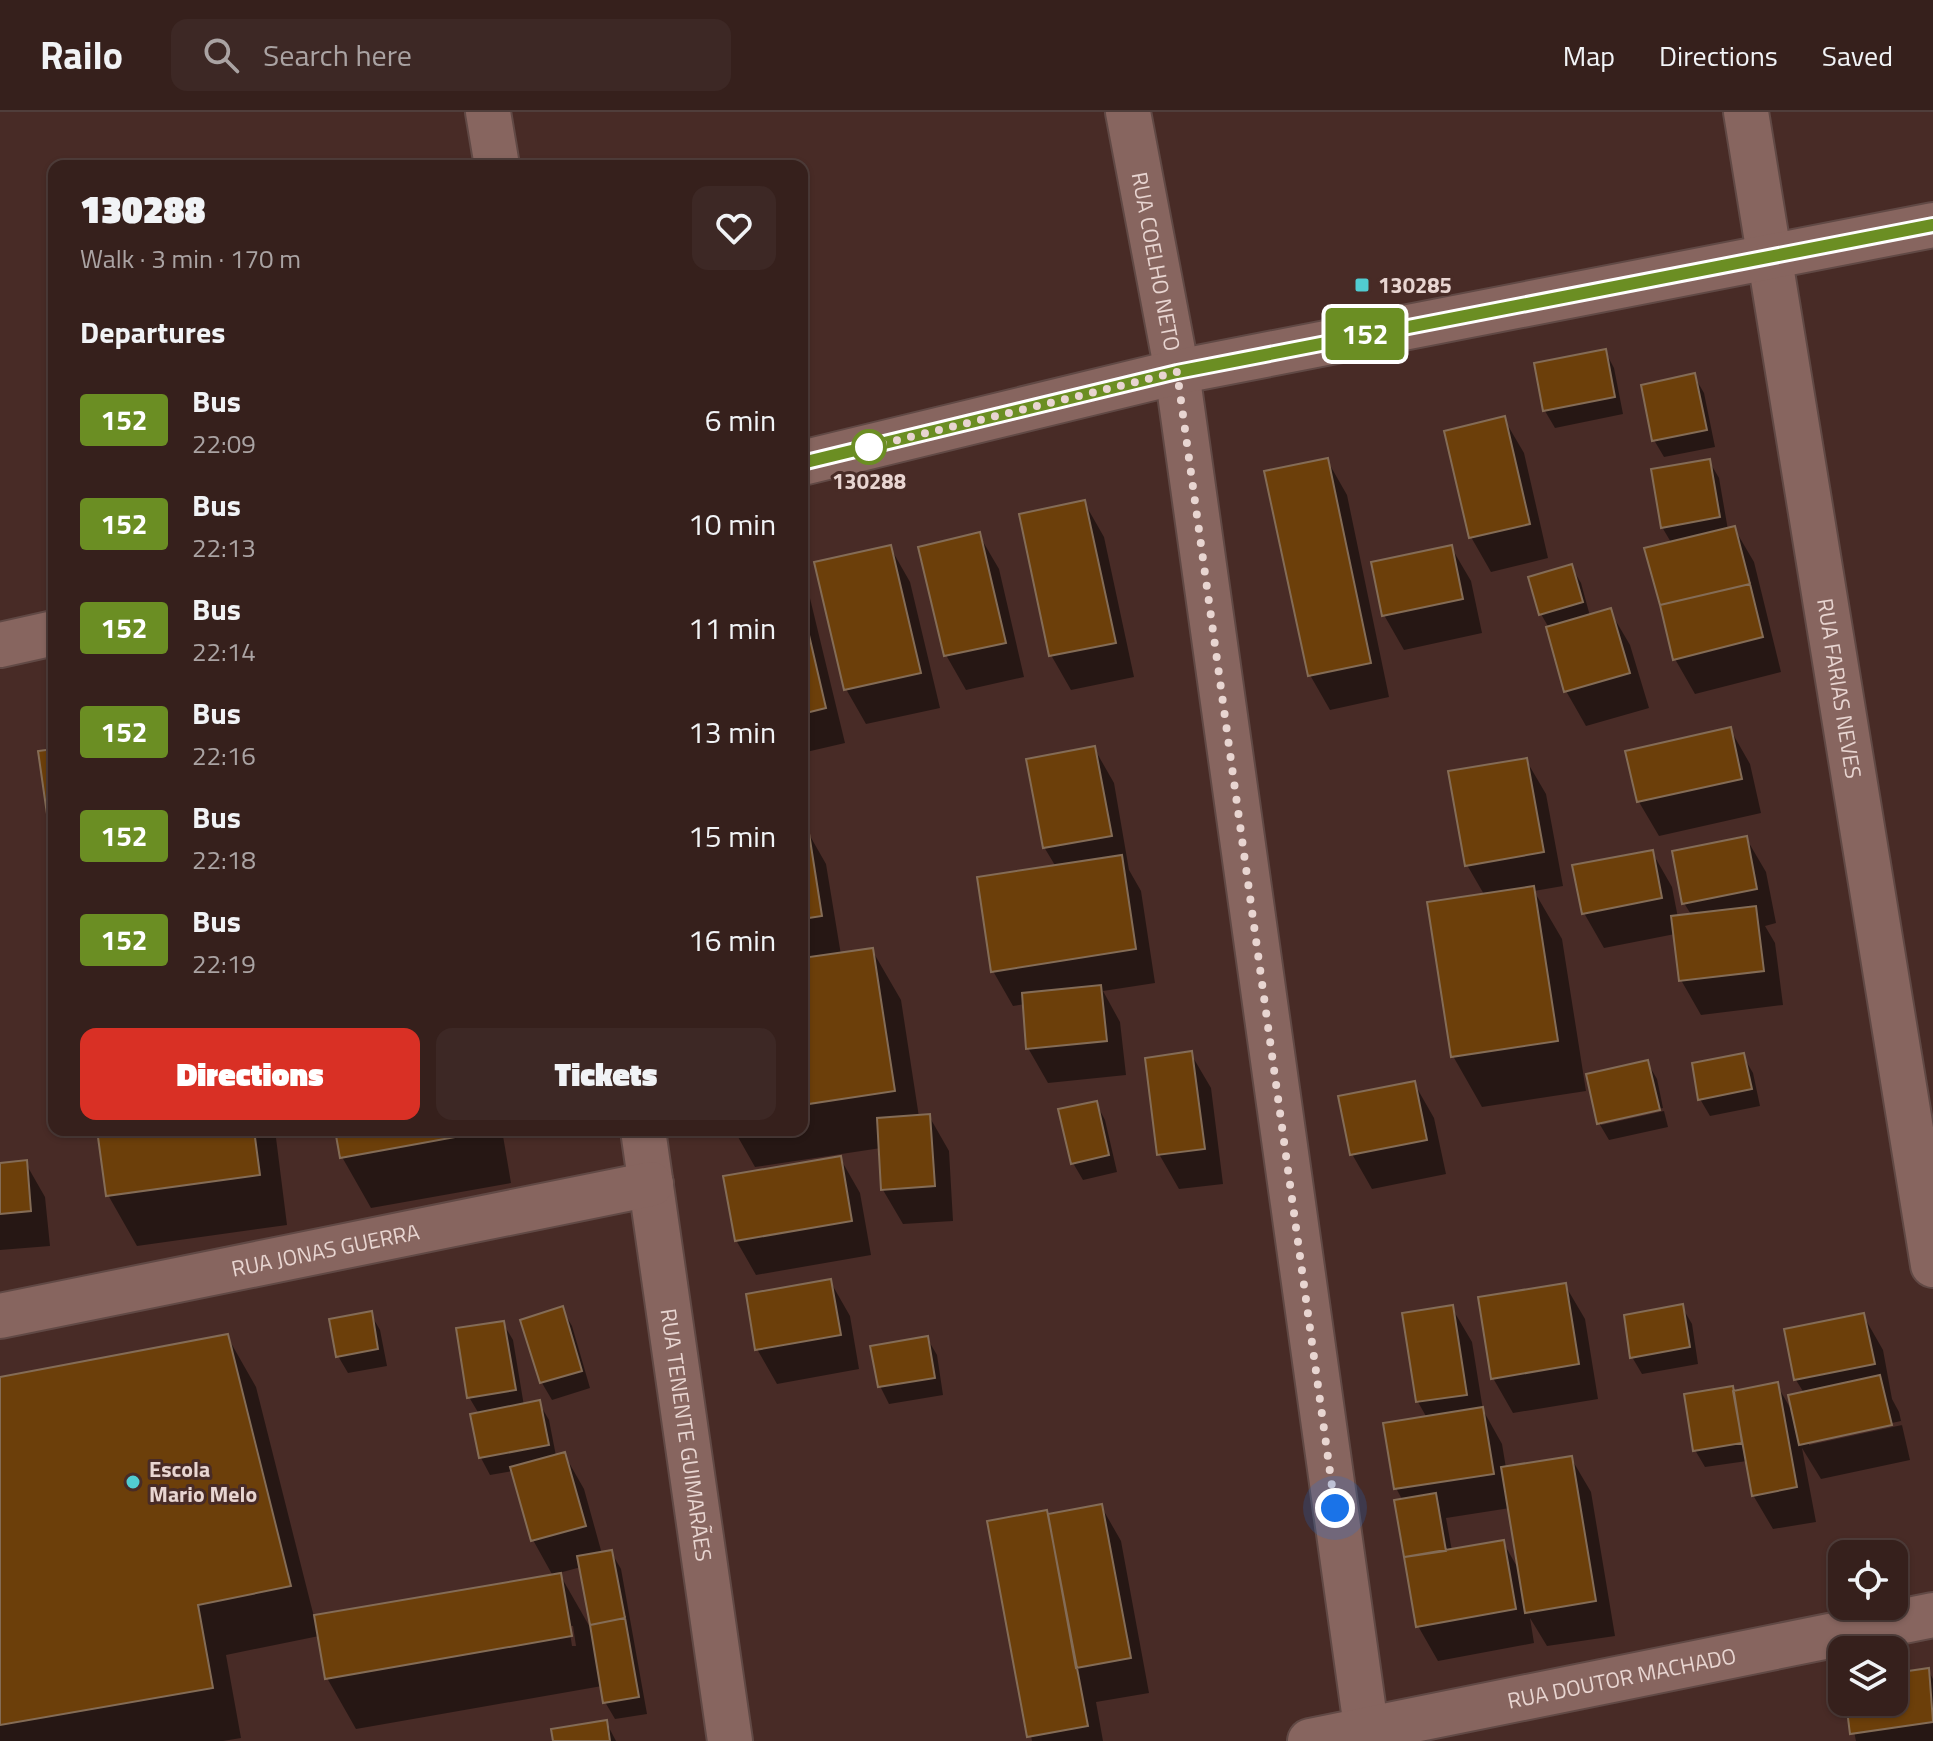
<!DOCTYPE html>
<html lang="en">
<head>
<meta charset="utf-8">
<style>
	body { margin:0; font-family:"Titillium Web",sans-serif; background:#3d2825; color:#f1f3f6; height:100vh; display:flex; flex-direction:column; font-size:30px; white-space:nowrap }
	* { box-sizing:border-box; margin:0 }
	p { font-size:26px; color:#aaa3a3 }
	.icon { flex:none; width:44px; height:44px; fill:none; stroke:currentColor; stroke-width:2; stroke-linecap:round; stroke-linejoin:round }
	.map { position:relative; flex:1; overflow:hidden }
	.drawer { position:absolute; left:48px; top:48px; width:760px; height:976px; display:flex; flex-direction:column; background:#36201c; border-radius:16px; box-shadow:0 2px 6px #0004,0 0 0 2px #503e3b }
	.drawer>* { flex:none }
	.badge { padding:0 16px; border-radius:6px; font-size:28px; line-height:52px }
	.tools { position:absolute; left:1828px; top:1428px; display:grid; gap:16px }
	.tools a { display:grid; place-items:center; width:80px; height:80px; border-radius:16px; background:#36201c; box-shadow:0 2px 6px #0004,0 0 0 2px #503e3b; font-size:40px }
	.you { position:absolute; width:40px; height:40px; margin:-20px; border:6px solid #fff; border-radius:50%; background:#1a73e8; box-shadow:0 0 0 12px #1a73e833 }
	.map>.badge { position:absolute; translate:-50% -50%; box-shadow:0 0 0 4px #fff }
	h2 { padding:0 32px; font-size:30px; line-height:72px }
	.round { display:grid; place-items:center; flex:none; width:84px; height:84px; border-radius:16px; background:#3d2825 }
	.overview { display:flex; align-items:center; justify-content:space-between; height:136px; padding:0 32px }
	h1 { font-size:38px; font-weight:800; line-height:60px }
	.cta { display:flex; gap:16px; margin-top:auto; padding:16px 32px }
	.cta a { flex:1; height:92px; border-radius:16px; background:#d93025; color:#fff; font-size:32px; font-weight:800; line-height:92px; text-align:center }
	.cta a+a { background:#3d2825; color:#f1f3f6 }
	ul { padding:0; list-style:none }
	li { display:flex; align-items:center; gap:24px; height:104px; padding:0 32px }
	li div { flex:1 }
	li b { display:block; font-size:30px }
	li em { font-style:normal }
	li .badge { min-width:88px; font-weight:700; text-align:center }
	header { display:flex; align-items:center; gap:48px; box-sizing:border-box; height:112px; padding:0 40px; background:#36201c; border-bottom:2px solid #503e3b }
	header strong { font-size:38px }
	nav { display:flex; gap:44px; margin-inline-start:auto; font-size:28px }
	.search { width:560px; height:72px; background:#3d2825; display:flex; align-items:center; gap:20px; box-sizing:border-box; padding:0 28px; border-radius:16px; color:#aaa3a3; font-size:30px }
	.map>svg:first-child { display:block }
	.shadow { fill:#0007; fill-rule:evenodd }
	.building { fill:#6c3f0a; stroke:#846c56; stroke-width:2 }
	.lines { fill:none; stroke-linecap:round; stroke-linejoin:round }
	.minor-casing { stroke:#614945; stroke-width:48 }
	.minor { stroke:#87655f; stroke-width:44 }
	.line-casing { stroke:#fff; stroke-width:18 }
	.line { stroke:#6b8e23; stroke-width:12 }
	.walk { stroke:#e8d5d1; stroke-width:8; stroke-dasharray:0 14.4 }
	.poi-dot { fill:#51ccd1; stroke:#482b26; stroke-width:3 }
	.stop-dot { fill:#fff; stroke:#6b8e23; stroke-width:4 }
	.labels { text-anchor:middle; stroke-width:6; stroke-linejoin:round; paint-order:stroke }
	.street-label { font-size:22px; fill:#e8d5d1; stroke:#482b26 }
	.poi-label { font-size:22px; font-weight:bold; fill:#e8d5d1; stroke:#482b26; text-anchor:start }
	.stop-label { font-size:22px; font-weight:bold; fill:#e8d5d1; stroke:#482b26 }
</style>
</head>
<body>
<header>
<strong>Railo</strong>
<div class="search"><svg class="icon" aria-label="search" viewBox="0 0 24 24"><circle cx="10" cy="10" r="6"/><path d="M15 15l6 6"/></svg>Search here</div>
<nav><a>Map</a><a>Directions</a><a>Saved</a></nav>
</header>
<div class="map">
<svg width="1933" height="1629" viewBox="0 0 1933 1629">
	<rect width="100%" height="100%" fill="#482b26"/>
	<!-- shadow -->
	<path class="shadow" d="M1605,239L1614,256L1623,302L1555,316L1545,299L1536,253Z
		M1694,264L1704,281L1715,335L1664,345L1654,328Z
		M1504,307L1524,341L1548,446L1491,460L1471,425Z
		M1327,348L1347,383L1389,585L1330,598L1310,563Z
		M1709,349L1719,366L1728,418L1734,416L1754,450L1781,560L1695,582L1675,547L1672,432L1662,415Z
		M1084,390L1104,425L1134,565L1071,578L1051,543Z
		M979,423L999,457L1024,565L966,578L946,543Z
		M890,435L910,470L940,596L866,612L846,577Z
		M1451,435L1471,469L1482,521L1404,538L1384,503Z
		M1571,454L1581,471L1590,504L1610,499L1630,533L1649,596L1586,614L1566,579L1549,516L1541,502Z
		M802,467L808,478L845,631L802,641Z
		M1730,617L1750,652L1761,701L1659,724L1639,690Z
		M1094,636L1114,671L1129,758L1141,779L1155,871L1103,879L1120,910L1126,963L1048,971L1028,936L1025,892L1013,894L993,859L1056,755L1044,735Z
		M1526,648L1546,682L1563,774L1534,779L1562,827L1586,979L1482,995L1453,944L1485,784L1467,753Z
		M806,717L826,752L841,843L872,838L901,888L919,1005L929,1004L949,1039L953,1109L903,1112L883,1078L881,1036L755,1055L734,1018H802V718Z
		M1746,726L1766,760L1776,811L1765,814L1775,831L1783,893L1701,903L1681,868L1675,822L1604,836L1584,801L1652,740L1672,775L1678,806L1692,804L1684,791Z
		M1191,942L1211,976L1223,1072L1179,1077L1159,1042Z
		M1743,944L1753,961L1760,994L1710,1004L1700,987Z
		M1647,950L1657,967L1663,996L1601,1009V1013L1664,999L1668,1015L1609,1028L1599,1011Z
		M1414,971L1434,1006L1446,1062L1372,1077L1352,1042Z
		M1096,991L1105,1008L1117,1060L1083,1068L1073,1051Z
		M99,1018H275L287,1113L137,1134L108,1083Z
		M337,1018H502L511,1071L371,1096L342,1045Z
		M840,1046L860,1081L871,1143L756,1163L736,1128Z
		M25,1050L45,1085L50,1134L0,1138V1053Z
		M830,1169L850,1204L859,1257L777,1272L757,1237Z
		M1565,1173L1585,1207L1598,1287L1513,1301L1493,1266Z
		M1682,1195L1692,1212L1698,1252L1642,1262L1632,1245Z
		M1452,1196L1472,1230L1483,1298L1502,1332L1506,1356L1571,1346L1591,1380L1615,1524L1547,1534L1530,1506L1534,1531L1438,1549L1418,1514L1403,1389L1396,1376L1427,1306L1418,1290ZM1510,1396L1520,1460L1503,1430L1452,1439L1446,1406Z
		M562,1197L572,1214L590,1276L552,1288L542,1271L523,1209Z
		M370,1201L380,1218L387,1254L348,1261L338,1244Z
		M1863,1203L1883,1238L1892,1287L1899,1300L1910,1348L1821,1367L1802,1336L1816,1410L1773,1417L1753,1383L1747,1349L1705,1355L1695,1338L1734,1281L1777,1273L1792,1299L1804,1281L1796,1268L1786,1219ZM1901,1309L1902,1313L1809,1333V1329Z
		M503,1211L513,1228L524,1294L539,1291L549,1308L556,1344L564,1342L584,1377L602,1442L611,1440L621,1457L647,1602L615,1607L605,1590L602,1574L356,1617L327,1566L319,1524L226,1543L241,1626L223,1629H0V1267L227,1224L256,1275L314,1505L553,1464L533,1428L513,1359L490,1363L481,1346L472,1303L479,1302L469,1285ZM581,1455L591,1517L559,1461ZM569,1514H573L576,1534H572Z
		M927,1226L937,1243L943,1283L889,1292L880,1274Z
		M1101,1394L1121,1429L1149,1581L1096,1590L1103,1629H1032L989,1411Z
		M1928,1558L1933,1567V1629H1856L1848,1590H1894V1563Z
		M606,1610L616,1629H555Z"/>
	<!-- building -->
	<path class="building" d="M1606,237L1615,285L1543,299L1534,251Z
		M1695,261L1707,318L1652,329L1641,273Z
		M1505,304L1530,412L1469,426L1444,319Z
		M1328,346L1371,551L1308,564L1264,359Z
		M1710,347L1720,405L1661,416L1651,357Z
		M1085,388L1116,531L1049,544L1019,402Z
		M1735,414L1750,472L1660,493L1644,436Z
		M980,420L1006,531L944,544L918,435Z
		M891,433L921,561L844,578L814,450Z
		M1452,433L1463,487L1382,504L1371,450Z
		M1572,452L1583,490L1539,503L1528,465Z
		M1750,472L1763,525L1673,548L1660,493Z
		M802,493L826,596L802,602Z
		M1611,496L1630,561L1564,580L1546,515Z
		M1731,615L1742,667L1637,690L1625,639Z
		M1095,634L1112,724L1043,736L1026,647Z
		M54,637V751L38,639Z
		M1527,646L1544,740L1465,754L1448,659Z
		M808,715L822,804L802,807V716Z
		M1747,724L1757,777L1682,792L1672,739Z
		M1653,738L1662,786L1582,802L1572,753Z
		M1122,743L1136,837L991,860L977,765Z
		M1534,774L1558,929L1451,945L1427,790Z
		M1756,794L1764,859L1679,869L1671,804Z
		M873,836L895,979L802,993V846Z
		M1101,873L1107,929L1026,937L1022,881Z
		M1192,939L1205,1037L1157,1043L1145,946Z
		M1744,941L1752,977L1698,988L1692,951Z
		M1648,948L1660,998L1597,1012L1586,962Z
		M1415,969L1427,1028L1350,1043L1338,984Z
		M1097,989L1109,1043L1071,1052L1058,997Z
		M930,1002L935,1074L881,1078L877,1006Z
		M97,1018H254L260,1063L106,1084Z
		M335,1018H483V1020L340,1046Z
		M841,1044L852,1109L735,1129L723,1064Z
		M27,1048L31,1099L0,1102V1051Z
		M831,1167L841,1223L755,1238L746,1182Z
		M1566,1171L1579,1252L1491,1267L1478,1185Z
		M1683,1192L1690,1235L1630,1246L1624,1203Z
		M1453,1193L1467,1283L1416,1290L1402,1201Z
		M563,1194L582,1259L540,1271L520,1208Z
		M372,1199L378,1237L336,1245L329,1207Z
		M1864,1201L1875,1252L1794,1268L1784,1217Z
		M504,1209L516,1278L467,1286L456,1216Z
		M228,1222L291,1474L198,1493L213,1576L0,1613V1265Z
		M928,1224L935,1266L878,1275L870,1234Z
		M1880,1263L1892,1313L1799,1333L1788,1283Z
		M1778,1270L1797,1375L1752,1384L1733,1279Z
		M1733,1274L1742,1331L1693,1339L1684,1282Z
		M540,1288L549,1333L479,1346L470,1302Z
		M1483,1295L1494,1362L1394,1377L1383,1311Z
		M565,1340L586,1414L531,1429L510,1355Z
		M1572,1344L1596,1489L1525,1501L1501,1355Z
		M1436,1381L1446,1439L1404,1445L1394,1388Z
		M1102,1392L1131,1546L1076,1556L1048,1402Z
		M1047,1398L1088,1614L1027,1625L987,1409Z
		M1504,1428L1516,1497L1416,1515L1404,1445Z
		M612,1438L625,1506L590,1513L577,1444Z
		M561,1461L572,1524L325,1567L314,1503Z
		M625,1506L639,1585L603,1591L590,1513Z
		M1929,1556L1933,1610L1850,1622L1846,1590H1894V1561Z
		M607,1608L610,1629H553L551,1617Z"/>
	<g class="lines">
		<!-- minor casing -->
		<g class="minor-casing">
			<g id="minor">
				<path d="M488,0L497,54"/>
				<path id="s1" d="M1128,0L1177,260L1368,1629"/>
				<path id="s2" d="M1746,0L1933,1153"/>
				<path d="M802,351L1177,260L1933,113"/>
				<path d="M0,533L54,521"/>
				<path id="s3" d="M643,1018L730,1629"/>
				<path id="s4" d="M0,1204L651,1072"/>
				<path id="s5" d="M1310,1629L1933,1503"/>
			</g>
		</g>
		<!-- minor -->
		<use href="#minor" class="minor"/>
	</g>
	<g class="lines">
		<!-- line casing -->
		<g class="line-casing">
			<path id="line" d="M802,351L1177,260L1933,113"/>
		</g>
		<!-- line -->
		<use href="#line" class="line"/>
		<!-- walk -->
		<path class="walk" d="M869,335L1177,260L1335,1396"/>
	</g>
	<!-- markers -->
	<g class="poi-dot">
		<rect x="1354" y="165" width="16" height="16" rx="4"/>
		<circle cx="133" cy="1370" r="8"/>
	</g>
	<circle class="stop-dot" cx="869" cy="335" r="16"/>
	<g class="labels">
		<!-- street labels -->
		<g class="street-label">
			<text dy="8" stroke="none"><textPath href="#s1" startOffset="152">RUA COELHO NETO</textPath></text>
			<text dy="8" stroke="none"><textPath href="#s2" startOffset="584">RUA FARIAS NEVES</textPath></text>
			<text dy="8" stroke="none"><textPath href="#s4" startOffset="332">RUA JONAS GUERRA</textPath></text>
			<text dy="8" stroke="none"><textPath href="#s3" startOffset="308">RUA TENENTE GUIMARÃES</textPath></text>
			<text dy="8" stroke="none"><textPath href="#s5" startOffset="318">RUA DOUTOR MACHADO</textPath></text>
		</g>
		<!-- poi labels -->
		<g class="poi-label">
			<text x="1378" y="181">130285</text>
			<text x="149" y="1365">Escola<tspan x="149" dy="25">Mario Melo</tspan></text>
		</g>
		<!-- stop labels -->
		<g class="stop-label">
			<text x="869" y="377">130288</text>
		</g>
	</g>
</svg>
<div class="tools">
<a><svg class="icon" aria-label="locate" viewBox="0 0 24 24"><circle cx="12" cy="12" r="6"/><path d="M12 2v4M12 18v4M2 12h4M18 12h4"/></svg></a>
<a><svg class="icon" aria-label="layers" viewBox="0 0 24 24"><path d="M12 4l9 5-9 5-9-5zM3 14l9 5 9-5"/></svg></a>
</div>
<div class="you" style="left:1335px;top:1396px"></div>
<b class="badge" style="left:1365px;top:222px;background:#6b8e23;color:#fff">152</b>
<section class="drawer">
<div class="overview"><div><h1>130288</h1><p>Walk · 3 min · 170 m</p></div><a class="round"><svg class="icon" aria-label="heart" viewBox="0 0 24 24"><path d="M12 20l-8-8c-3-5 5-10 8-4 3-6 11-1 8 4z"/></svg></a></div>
<h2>Departures</h2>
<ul>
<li><span class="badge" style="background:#6b8e23;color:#fff">152</span><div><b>Bus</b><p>22:09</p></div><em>6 min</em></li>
<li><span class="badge" style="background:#6b8e23;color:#fff">152</span><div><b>Bus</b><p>22:13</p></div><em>10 min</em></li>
<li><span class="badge" style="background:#6b8e23;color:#fff">152</span><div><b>Bus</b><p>22:14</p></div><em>11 min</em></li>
<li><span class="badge" style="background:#6b8e23;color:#fff">152</span><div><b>Bus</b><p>22:16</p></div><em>13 min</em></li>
<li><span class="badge" style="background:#6b8e23;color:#fff">152</span><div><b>Bus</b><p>22:18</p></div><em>15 min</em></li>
<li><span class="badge" style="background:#6b8e23;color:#fff">152</span><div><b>Bus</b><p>22:19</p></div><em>16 min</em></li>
</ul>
<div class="cta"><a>Directions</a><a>Tickets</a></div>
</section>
</div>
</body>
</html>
